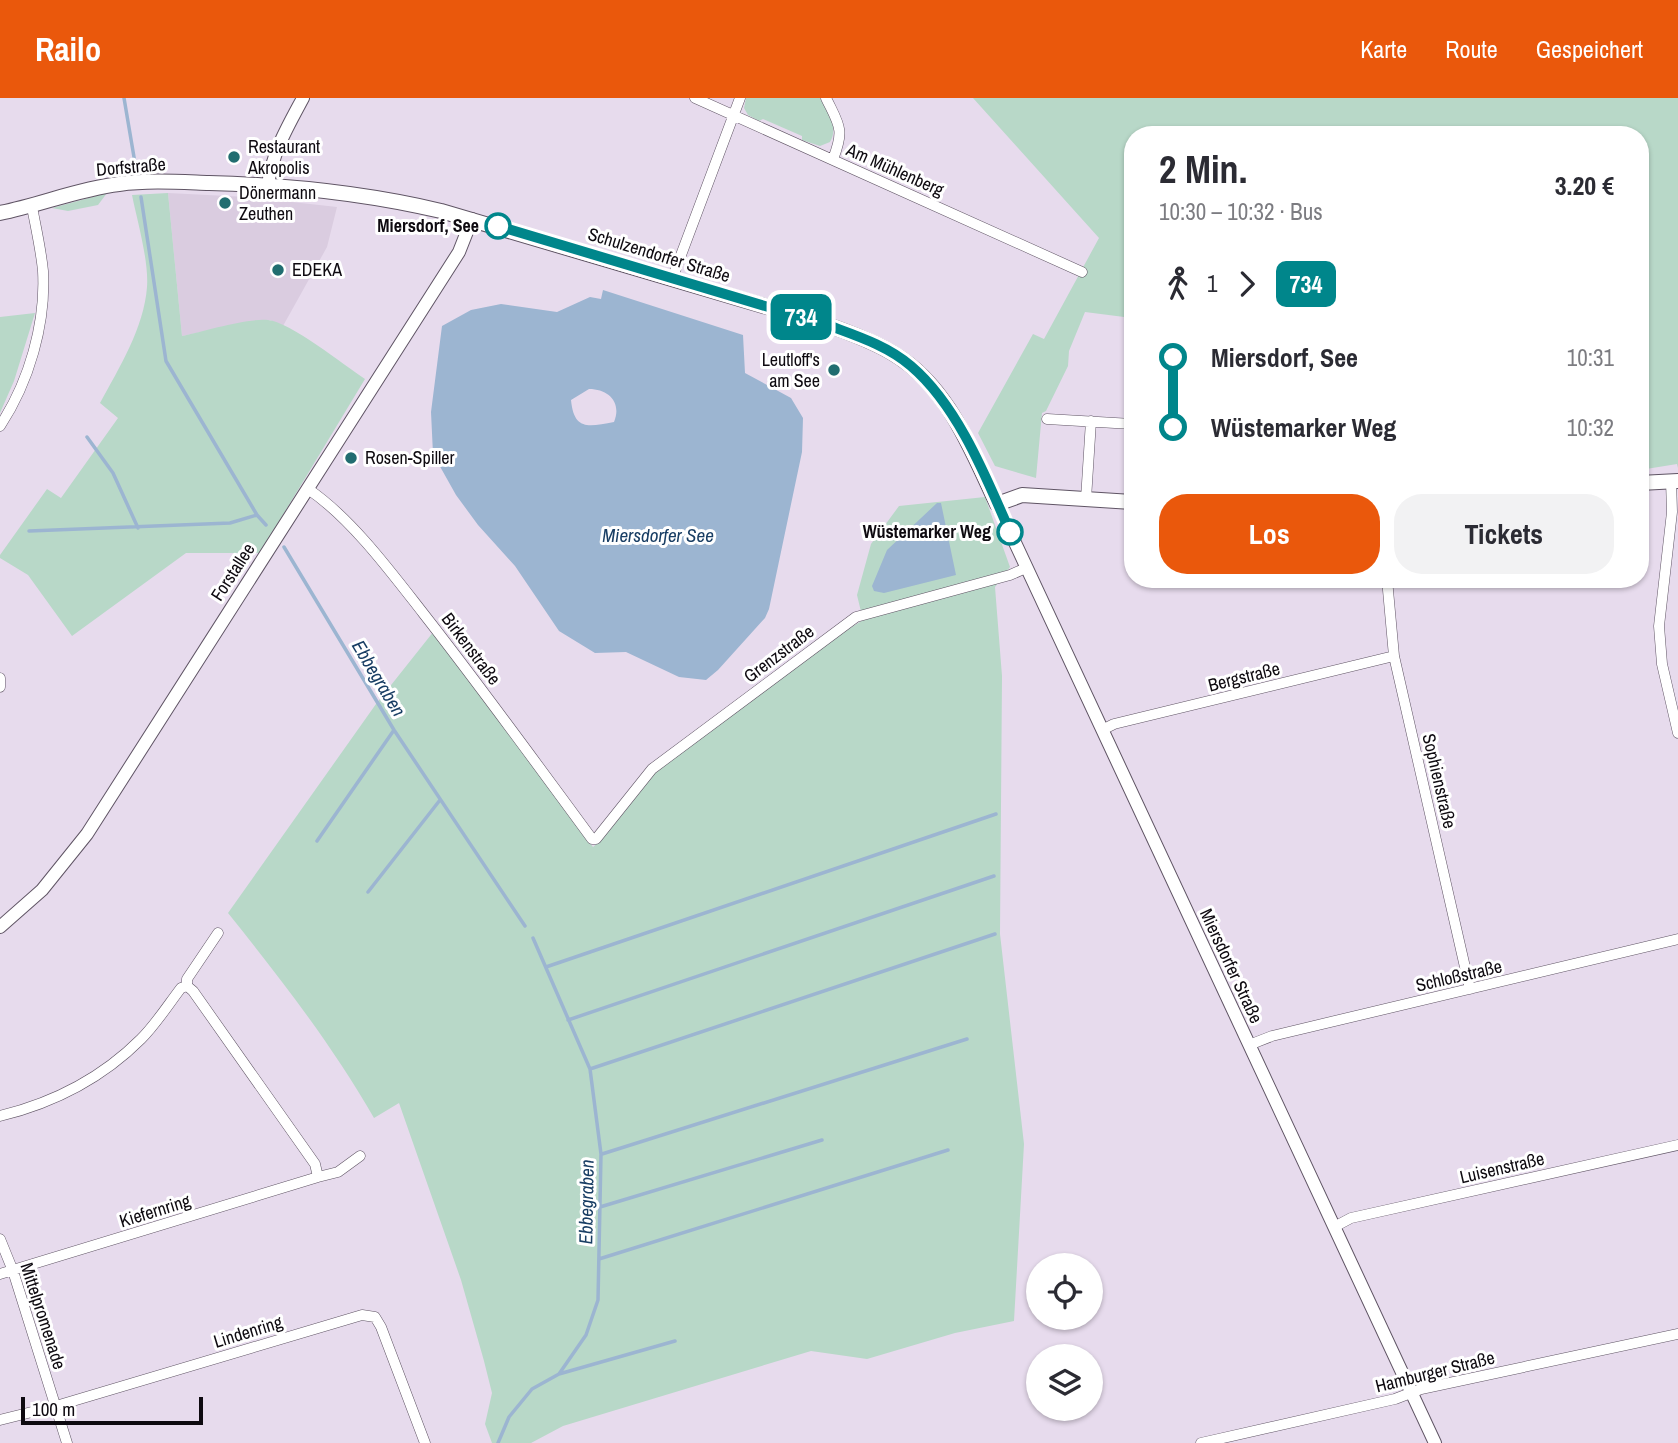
<!DOCTYPE html>
<html lang="de">
<head>
<meta charset="utf-8">
<style>
	body { margin:0; font-family:"Archivo Narrow",sans-serif; background:#f2f2f3; color:#2b2b33; height:100vh; display:flex; flex-direction:column; font-size:26px; white-space:nowrap }
	* { box-sizing:border-box; margin:0 }
	p { font-size:23px; color:#7c7c81 }
	.icon { flex:none; width:38px; height:38px; fill:none; stroke:currentColor; stroke-width:2; stroke-linecap:round; stroke-linejoin:round }
	.map { position:relative; flex:1; overflow:hidden }
	.drawer { position:absolute; left:1124px; top:28px; width:525px; height:462px; display:flex; flex-direction:column; background:#fff; border-radius:28px; box-shadow:0 2px 5px #0004 }
	.drawer>* { flex:none }
	.badge { padding:0 14px; border-radius:10px; font-size:24px; line-height:46px }
	.tools { position:absolute; left:1026px; top:1155px; display:grid; gap:14px }
	.tools a { display:grid; place-items:center; width:77px; height:77px; border-radius:50%; background:#fff; box-shadow:0 2px 5px #0004; font-size:35px }
	.scale { position:absolute; left:21px; bottom:18px; width:182px; box-sizing:border-box; padding-left:7px; border:4px solid #0e0a10; border-top:0; font-size:19px; line-height:24px; white-space:nowrap; color:#0e0a10; -webkit-text-stroke:5px #fff; paint-order:stroke }
	.map>.badge { position:absolute; translate:-50% -50%; box-shadow:0 0 0 4px #fff }
	.legs { display:flex; align-items:center; gap:10px; height:77px; padding:0 35px; font-size:23px }
	.legs p { margin-inline-start:auto }
	.summary { display:flex; align-items:center; justify-content:space-between; height:119px; padding:0 35px }
	h1 { font-size:38px; font-weight:700; line-height:52px }
	.action { display:flex; gap:14px; margin-top:auto; padding:14px 35px }
	.action a { flex:1; height:80px; border-radius:28px; background:#ea580c; color:#fff; font-size:28px; font-weight:700; line-height:80px; text-align:center }
	.action a+a { background:#f2f2f3; color:#2b2b33 }
	ul { padding:0 35px; list-style:none }
	li { display:flex; align-items:center; gap:24px; height:70px; font-size:26px }
	li i { display:grid; place-items:center; width:10px; height:100%; margin:0 9px; background:currentColor }
	li i::after { content:''; width:18px; height:18px; margin:-9px; border:5px solid; border-radius:50%; background:#fff }
	li p { margin-inline-start:auto }
	li:first-child i { background:linear-gradient(#0000 50%,currentColor 0) }
	li:last-child i { background:linear-gradient(currentColor 50%,#0000 0) }
	header { display:flex; align-items:center; gap:42px; box-sizing:border-box; height:98px; padding:0 35px; background:#ea580c; color:#fff }
	header strong { font-size:33px }
	nav { display:flex; gap:38px; margin-inline-start:auto; font-size:24px }
	.map>svg:first-child { display:block }
	.commercial { fill:#dacce0 }
	.green { fill:#b8d8c8 }
	.water { fill:#9cb5d1; fill-rule:evenodd }
	.lines { fill:none; stroke-linecap:round; stroke-linejoin:round }
	.stream { stroke:#9cb5d1; stroke-width:3.5 }
	.minor-casing { stroke:#5f5464; stroke-width:11 }
	.tertiary-casing { stroke:#5f5464; stroke-width:14 }
	.secondary-casing { stroke:#5f5464; stroke-width:16 }
	.minor { stroke:#fff; stroke-width:10 }
	.tertiary { stroke:#fff; stroke-width:12 }
	.secondary { stroke:#fff; stroke-width:14 }
	.line-1-casing { stroke:#fff; stroke-width:16 }
	.line-1 { stroke:#00868b; stroke-width:10 }
	.poi-dot { fill:#216d70; stroke:#fff; stroke-width:2.5 }
	.stop-1-dot { fill:#fff; stroke:#00868b; stroke-width:3.5 }
	.labels { text-anchor:middle; stroke-width:6; stroke-linejoin:round; paint-order:stroke }
	.poi-label { font-size:18px; fill:#0e0a10; stroke:#fff; text-anchor:start }
	.street-label { font-size:18px; fill:#0e0a10; stroke:#fff }
	.stop-label { font-size:18px; font-weight:bold; fill:#0e0a10; stroke:#fff; text-anchor:end }
	.water-label { font-size:19px; font-style:italic; fill:#193e64; stroke:#fff }
</style>
</head>
<body>
<header>
<strong>Railo</strong>
<nav><a>Karte</a><a>Route</a><a>Gespeichert</a></nav>
</header>
<div class="map">
<svg width="1678" height="1345" viewBox="0 0 1678 1345">
	<rect width="100%" height="100%" fill="#e7dbed"/>
	<!-- commercial -->
	<path class="commercial" d="M168,95L247,99L337,109L327,149L283,228L270,222L255,223L182,238Z"/>
	<!-- green -->
	<path class="green" d="M746,0H820C828,15 839,29 830,44L820,48L802,42V38L763,21L759,23L748,17L744,10Z
		M973,0H1678V370L1677,366L1640,372V37H1132V220L1085,214L1069,253L1068,268L1046,313L1042,315L1036,380L995,368L978,335L1033,236L1044,241L1099,140Z
		M107,95L98,107L68,113L52,110Z
		M168,95L182,238C205,233 247,220 268,222C290,224 344,267 365,281L260,455H186L72,538L28,477L0,460V457L47,391L61,400L118,320L100,305C119,270 144,230 147,189C149,163 137,122 132,97Z
		M35,215L14,283L0,315V219Z
		M985,399L1010,469L995,489L1002,578L1000,836L1024,1046L1014,1223L955,1235L867,1261L811,1253L563,1328L531,1345H492L485,1326L492,1295L484,1263L461,1182L399,1005L374,1020C332,947 281,881 228,815L376,606L434,533L593,749L603,740L654,673L834,540L863,522L857,497L871,446L899,408Z"/>
	<!-- water -->
	<path class="water" d="M603,192L743,237L745,275L791,300L803,320L802,354L769,511L765,520L718,572L706,582L679,579L626,554L595,555L559,533L515,468L478,427L456,397L433,356L431,314L442,228L471,212L501,206L557,214L590,199L601,201ZM589,291C609,291 622,305 614,324C590,328 574,334 571,302Z
		M937,405H941L956,477L884,495L874,493L872,488L887,452Z"/>
	<g class="lines">
		<!-- stream -->
		<path class="stream" d="M124,0L135,65
			M141,99L166,263L257,417L266,427
			M87,339L113,375L138,430
			M29,433L230,425L257,417
			M284,449L394,632L525,828
			M317,743L394,632
			M368,794L440,702
			M546,869L996,716
			M568,922L994,778
			M590,971L995,836
			M602,1056L967,941
			M600,1109L822,1042
			M599,1161L948,1052
			M559,1276L675,1243
			M498,1345L509,1319L532,1291L559,1276L586,1237L598,1202L601,1056L590,971L533,840"/>
		<!-- minor casing -->
		<g class="minor-casing">
			<path id="minor" d="M695,0L1082,174
				M826,0C839,27 845,31 833,61
				M672,181L740,0
				M1047,321L1132,326
				M0,328C29,284 46,226 43,173C41,152 36,130 32,109
				M1671,382L1672,414L1659,528L1662,566L1678,635
				M308,391C351,420 391,474 423,515C481,589 536,665 592,741H596L652,671L856,519L1010,477L1026,470
				M1086,401L1091,323
				M1387,481L1394,558L1470,891
				M0,580V589
				M1102,632L1114,626L1394,558
				M187,888V881L218,835
				M1249,947L1272,938L1678,841
				M0,1018C53,1005 102,980 141,941C156,926 168,907 181,890L187,888L193,893L315,1066L318,1079L0,1176
				M318,1079L338,1074L360,1058
				M1334,1129L1351,1120L1678,1047
				M0,1141L13,1173L67,1345
				M0,1322L56,1308L362,1217L375,1219L381,1229L425,1345
				M1201,1345L1395,1301L1421,1291L1678,1236"/>
		</g>
		<!-- tertiary casing -->
		<g class="tertiary-casing">
			<path id="tertiary" d="M268,87C272,55 288,28 303,0
				M997,406L1435,1345
				M0,829L42,792L87,736L459,154L472,121"/>
		</g>
		<!-- secondary casing -->
		<g class="secondary-casing">
			<path id="secondary" d="M0,115C40,107 78,91 119,86C148,82 179,84 209,85C287,87 365,95 441,113L825,226C848,234 873,243 894,256C948,288 971,352 997,406L1022,397L1132,404
				M1640,385L1678,383"/>
		</g>
		<!-- minor -->
		<use href="#minor" class="minor"/>
		<!-- tertiary -->
		<use href="#tertiary" class="tertiary"/>
		<!-- secondary -->
		<use href="#secondary" class="secondary"/>
	</g>
	<g class="lines">
		<!-- line-1 casing -->
		<g class="line-1-casing">
			<path id="line-1" d="M498,128L825,226C854,237 887,247 911,268C958,308 986,379 1010,434"/>
		</g>
		<!-- line-1 -->
		<use href="#line-1" class="line-1"/>
	</g>
	<!-- markers -->
	<g class="poi-dot">
		<circle cx="234" cy="59" r="7"/>
		<circle cx="225" cy="105" r="7"/>
		<circle cx="278" cy="172" r="7"/>
		<circle cx="834" cy="272" r="7"/>
		<circle cx="351" cy="360" r="7"/>
	</g>
	<g class="stop-1-dot">
		<circle cx="498" cy="128" r="12"/>
		<circle cx="1010" cy="434" r="12"/>
	</g>
	<g class="labels">
		<!-- poi labels -->
		<g class="poi-label">
			<text x="248" y="55">Restaurant<tspan x="248" dy="21">Akropolis</tspan></text>
			<text x="239" y="101">Dönermann<tspan x="239" dy="21">Zeuthen</tspan></text>
			<text x="292" y="178">EDEKA</text>
			<text x="820" y="268" text-anchor="end">Leutloff's<tspan x="820" dy="21">am See</tspan></text>
			<text x="365" y="366">Rosen-Spiller</text>
		</g>
		<!-- street labels -->
		<g class="street-label">
			<text transform="translate(131 69) rotate(-5)" y="6">Dorfstraße</text>
			<text transform="translate(895 72) rotate(24)" y="6">Am Mühlenberg</text>
			<text transform="translate(659 157) rotate(17)" y="6">Schulzendorfer Straße</text>
			<text transform="translate(233 474) rotate(-57)" y="6">Forstallee</text>
			<text transform="translate(471 551) rotate(53)" y="6">Birkenstraße</text>
			<text transform="translate(779 556) rotate(-37)" y="6">Grenzstraße</text>
			<text transform="translate(1244 579) rotate(-14)" y="6">Bergstraße</text>
			<text transform="translate(1439 683) rotate(77)" y="6">Sophienstraße</text>
			<text transform="translate(1231 868) rotate(65)" y="6">Miersdorfer Straße</text>
			<text transform="translate(1459 878) rotate(-13)" y="6">Schloßstraße</text>
			<text transform="translate(1502 1070) rotate(-13)" y="6">Luisenstraße</text>
			<text transform="translate(155 1113) rotate(-17)" y="6">Kiefernring</text>
			<text transform="translate(43 1218) rotate(72)" y="6">Mittelpromenade</text>
			<text transform="translate(248 1234) rotate(-17)" y="6">Lindenring</text>
			<text transform="translate(1435 1274) rotate(-14)" y="6">Hamburger Straße</text>
		</g>
		<!-- stop labels -->
		<g class="stop-label">
			<text x="479" y="134">Miersdorf, See</text>
			<text x="991" y="440">Wüstemarker Weg</text>
		</g>
		<!-- water labels -->
		<g class="water-label">
			<text x="658" y="444">Miersdorfer See</text>
			<text transform="translate(379 580) rotate(59)" y="7">Ebbegraben</text>
			<text transform="translate(586 1104) rotate(-89)" y="7">Ebbegraben</text>
		</g>
	</g>
</svg>
<div class="tools">
<a><svg class="icon" aria-label="locate" viewBox="0 0 24 24"><circle cx="12" cy="12" r="6"/><path d="M12 2v4M12 18v4M2 12h4M18 12h4"/></svg></a>
<a><svg class="icon" aria-label="layers" viewBox="0 0 24 24"><path d="M12 4l9 5-9 5-9-5zM3 14l9 5 9-5"/></svg></a>
</div>
<div class="scale">100 m</div>
<b class="badge" style="left:801px;top:219px;background:#00868b;color:#fff">734</b>
<section class="drawer">
<div class="summary"><div><h1>2 Min.</h1><p>10:30 – 10:32 · Bus</p></div><b>3.20 €</b></div>
<div class="legs"><svg class="icon" aria-label="walk" viewBox="0 0 24 24"><circle cx="13" cy="4" r="2"/><path d="M13 8l-2 6 4 7M11 14l-3 7M7 12l3-4h3l4 4"/></svg>1<svg class="icon" aria-label="forward" viewBox="0 0 24 24"><path d="M9 5l7 7-7 7"/></svg><b class="badge" style="background:#00868b;color:#fff">734</b></div>
<ul>
<li><i style="color:#00868b"></i><b>Miersdorf, See</b><p>10:31</p></li>
<li><i style="color:#00868b"></i><b>Wüstemarker Weg</b><p>10:32</p></li>
</ul>
<div class="action"><a>Los</a><a>Tickets</a></div>
</section>
</div>
</body>
</html>
